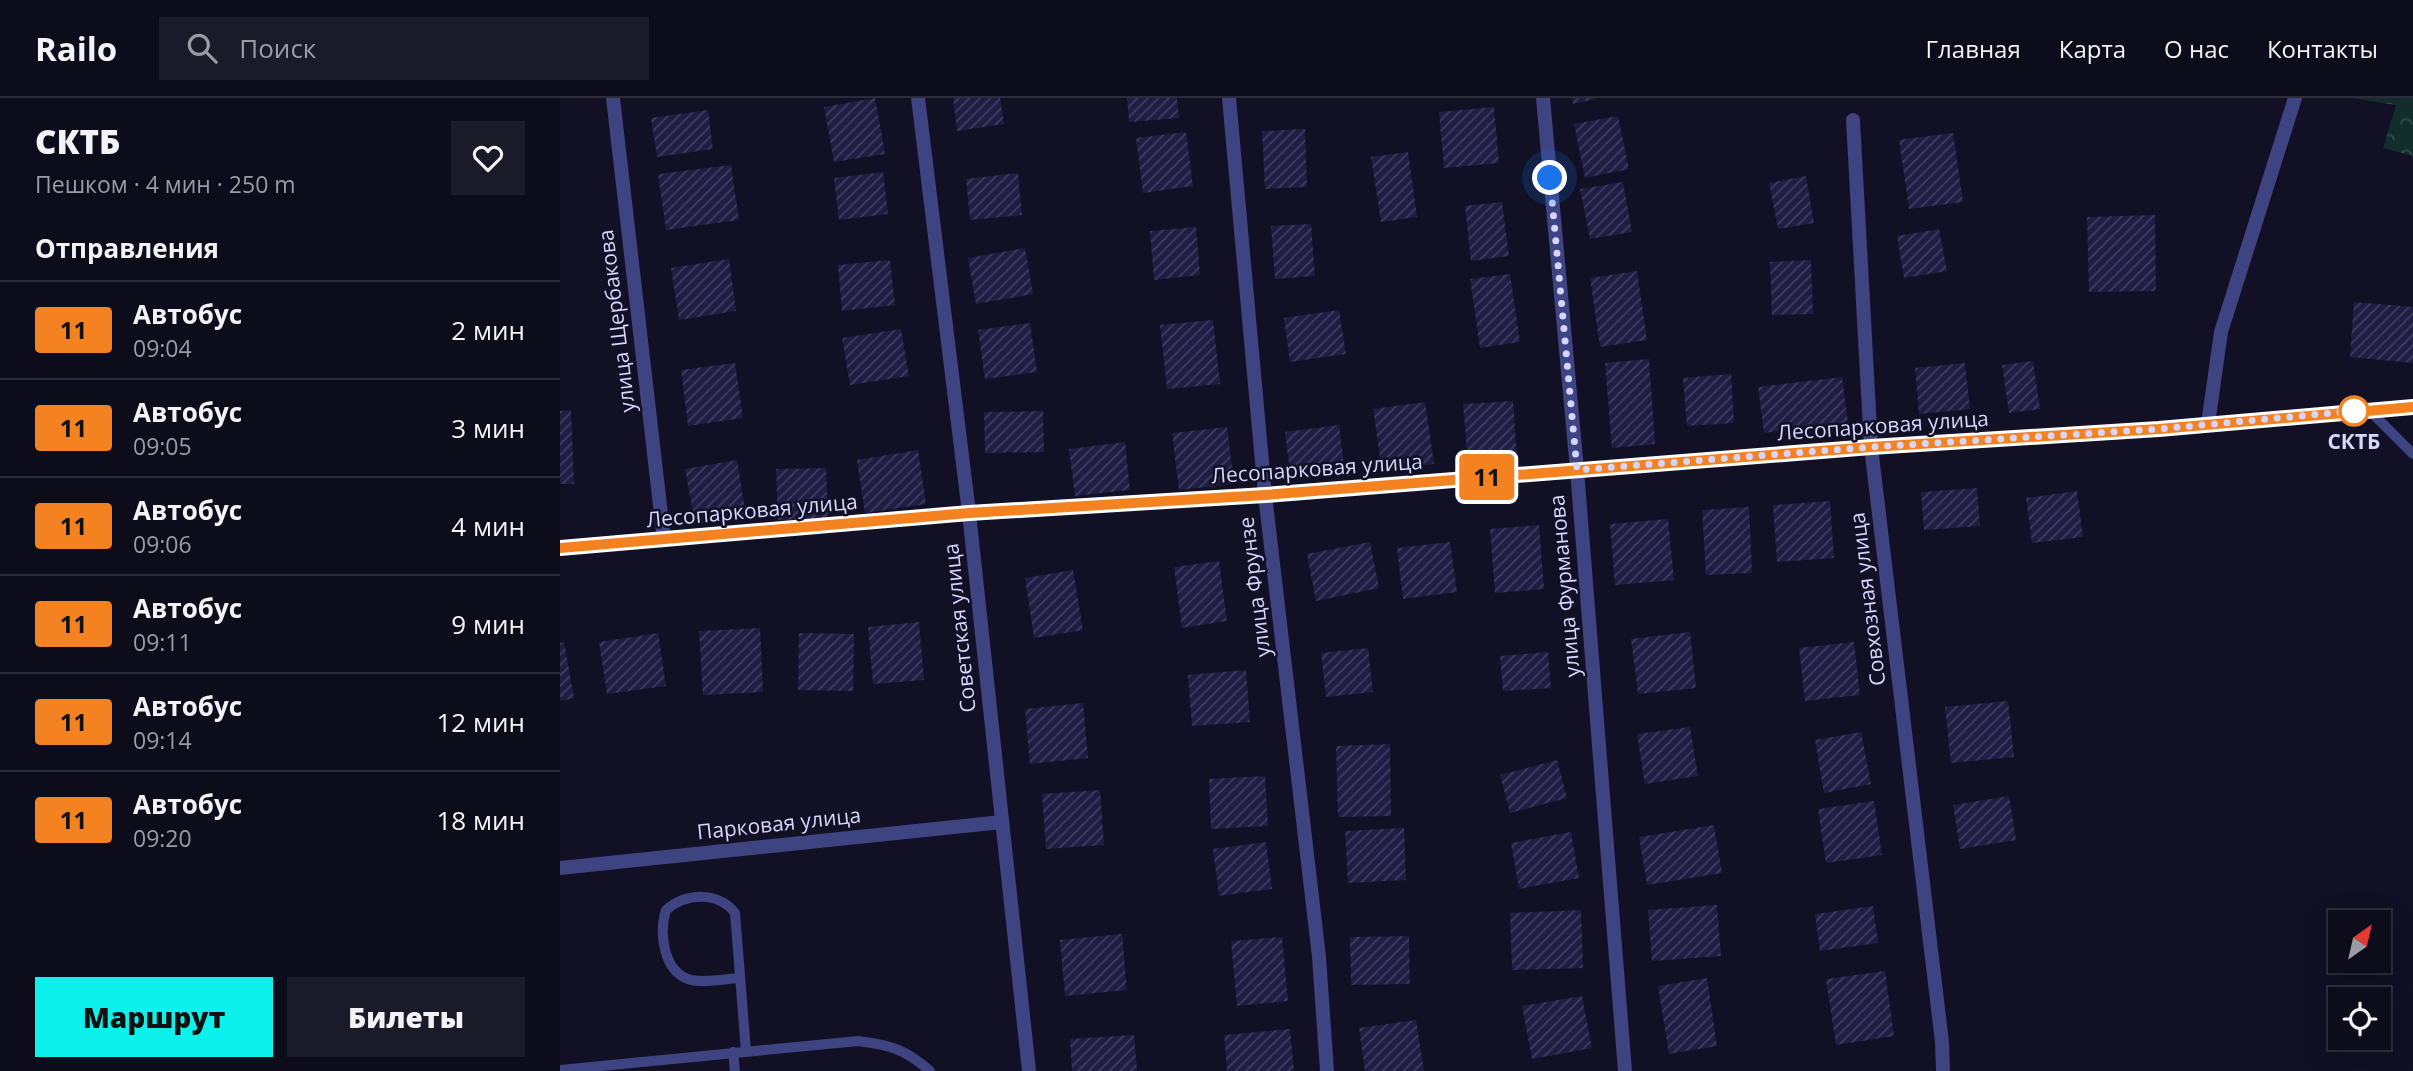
<!DOCTYPE html>
<html lang="ru">
<head>
<meta charset="utf-8">
<style>
	body { margin:0; font-family:"Open Sans",sans-serif; background:#1b1a28; color:#f1f3f6; height:100vh; display:flex; flex-direction:column; font-size:26px; white-space:nowrap }
	* { box-sizing:border-box; margin:0 }
	p { font-size:23px; color:#9a9ba3 }
	.icon { flex:none; width:38px; height:38px; fill:none; stroke:currentColor; stroke-width:2; stroke-linecap:round; stroke-linejoin:round }
	.map { position:relative; flex:1; overflow:hidden }
	.side { display:flex; flex-direction:column; background:#0d0c1b; width:560px }
	.side>* { flex:none }
	.badge { padding:0 14px; border-radius:5px; font-size:24px; line-height:46px }
	.needle { width:46px; rotate:34deg }
	.tools { position:absolute; left:1768px; top:812px; display:grid; gap:14px }
	.tools a { display:grid; place-items:center; width:63px; height:63px; border-radius:0px; background:#0d0c1b; box-shadow:0 7px 28px #0002,0 0 0 2px #2d2c3a; font-size:35px }
	.you { position:absolute; width:35px; height:35px; margin:-18px; border:5px solid #fff; border-radius:50%; background:#1a73e8; box-shadow:0 0 0 10px #1a73e833 }
	.map>.badge { position:absolute; translate:-50% -50%; box-shadow:0 0 0 4px #fff }
	h2 { padding:0 35px; font-size:26px; line-height:63px }
	.round { display:grid; place-items:center; flex:none; width:74px; height:74px; border-radius:0px; background:#1b1a28 }
	.headline { display:flex; align-items:center; justify-content:space-between; height:119px; padding:0 35px }
	h1 { font-size:33px; font-weight:800; line-height:52px }
	.cta { display:flex; gap:14px; margin-top:auto; padding:14px 35px }
	.cta a { flex:1; height:80px; border-radius:0px; background:#0df1ec; color:#111; font-size:28px; font-weight:800; line-height:80px; text-align:center }
	.cta a+a { background:#1b1a28; color:#f1f3f6 }
	ul { padding:0; list-style:none }
	li { display:flex; align-items:center; gap:21px; height:98px; padding:0 35px; border-top:2px solid #2d2c3a }
	li div { flex:1 }
	li b { display:block; font-size:26px }
	li em { font-style:normal }
	li .badge { min-width:77px; font-weight:700; text-align:center }
	header { display:flex; align-items:center; gap:42px; box-sizing:border-box; height:98px; padding:0 35px; background:#0d0c1b; border-bottom:2px solid #2d2c3a }
	header strong { font-size:33px }
	nav { display:flex; gap:38px; margin-inline-start:auto; font-size:24px }
	.search { width:490px; height:63px; background:#1b1a28; display:flex; align-items:center; gap:18px; box-sizing:border-box; padding:0 24px; border-radius:0px; color:#9a9ba3; font-size:26px }
	main { display:flex; flex:1; min-height:0 }
	.map>svg:first-child { display:block }
	.forest { fill:url(#forest-crowns) }
	.building { fill:url(#building-hatch) }
	.lines { fill:none; stroke-linecap:round; stroke-linejoin:round }
	.lane { stroke:#3e4381; stroke-width:10 }
	.street { stroke:#3e4381; stroke-width:14 }
	.line-casing { stroke:#fff; stroke-width:16 }
	.line { stroke:#f58220; stroke-width:10 }
	.walk { stroke:#d6d6fd; stroke-width:7; stroke-dasharray:0 12.6 }
	.stop-dot { fill:#fff; stroke:#f58220; stroke-width:3.5 }
	.labels { text-anchor:middle; stroke-width:5; stroke-linejoin:round; paint-order:stroke }
	.street-label { font-size:21px; fill:#d6d6fd; stroke:#111024 }
	.stop-label { font-size:21px; font-weight:bold; fill:#d6d6fd; stroke:#111024 }
</style>
</head>
<body>
<header>
<strong>Railo</strong>
<div class="search"><svg class="icon" aria-label="search" viewBox="0 0 24 24"><circle cx="10" cy="10" r="6"/><path d="M15 15l6 6"/></svg>Поиск</div>
<nav><a>Главная</a><a>Карта</a><a>О нас</a><a>Контакты</a></nav>
</header>
<main>
<section class="side">
<div class="headline"><div><h1>СКТБ</h1><p>Пешком · 4 мин · 250 m</p></div><a class="round"><svg class="icon" aria-label="heart" viewBox="0 0 24 24"><path d="M12 20l-8-8c-3-5 5-10 8-4 3-6 11-1 8 4z"/></svg></a></div>
<h2>Отправления</h2>
<ul>
<li><span class="badge" style="background:#f58220;color:#111">11</span><div><b>Автобус</b><p>09:04</p></div><em>2 мин</em></li>
<li><span class="badge" style="background:#f58220;color:#111">11</span><div><b>Автобус</b><p>09:05</p></div><em>3 мин</em></li>
<li><span class="badge" style="background:#f58220;color:#111">11</span><div><b>Автобус</b><p>09:06</p></div><em>4 мин</em></li>
<li><span class="badge" style="background:#f58220;color:#111">11</span><div><b>Автобус</b><p>09:11</p></div><em>9 мин</em></li>
<li><span class="badge" style="background:#f58220;color:#111">11</span><div><b>Автобус</b><p>09:14</p></div><em>12 мин</em></li>
<li><span class="badge" style="background:#f58220;color:#111">11</span><div><b>Автобус</b><p>09:20</p></div><em>18 мин</em></li>
</ul>
<div class="cta"><a>Маршрут</a><a>Билеты</a></div>
</section>
<div class="map">
<svg width="1853" height="973" viewBox="0 0 1853 973">
	<defs>
		<pattern id="forest-crowns" width="20" height="18" patternUnits="userSpaceOnUse" patternTransform="scale(1.75)"><rect width="20" height="18" fill="#132e2a"/><path d="M2 6a3 3 0 1 1 6 0M12 15a3 3 0 1 1 6 0" fill="none" stroke="#354c4a"/></pattern>
		<pattern id="building-hatch" width="6" height="6" patternUnits="userSpaceOnUse" patternTransform="scale(1.75)"><rect width="6" height="6" fill="#201d44"/><path d="M-1 1l2-2M0 6l6-6M5 7l2-2" fill="none" stroke="#403d60"/></pattern>
	</defs>
	<rect width="100%" height="100%" fill="#111024"/>
	<!-- forest -->
	<path class="forest" d="M1792,0H1853V58L1823,50L1836,7Z"/>
	<!-- building -->
	<path class="building" d="M315,0L325,56L274,64L264,9Z
		M393,0H440L444,26L397,33Z
		M567,0H617L619,20L569,24Z
		M1012,0H1036V1L1013,6Z
		M934,9L939,65L884,70L879,14Z
		M148,12L153,51L97,59L91,20Z
		M1058,18L1069,71L1025,80L1014,26Z
		M745,31L747,89L705,91L702,33Z
		M626,34L633,88L583,95L576,40Z
		M1393,35L1403,104L1349,111L1339,42Z
		M848,54L857,119L821,124L811,59Z
		M171,67L179,122L106,132L98,76Z
		M323,74L328,116L279,122L274,80Z
		M458,75L462,117L410,122L406,81Z
		M1246,78L1254,125L1218,131L1209,85Z
		M1063,84L1072,134L1030,141L1020,91Z
		M942,104L949,158L911,163L905,108Z
		M1595,117L1596,193L1529,194L1527,119Z
		M751,126L755,178L715,181L711,128Z
		M636,129L640,177L594,182L590,133Z
		M1379,131L1387,173L1344,180L1337,138Z
		M465,150L473,196L416,206L408,160Z
		M169,161L176,213L119,222L111,170Z
		M330,162L335,207L282,213L278,167Z
		M1251,162L1253,216L1212,217L1210,164Z
		M1077,173L1087,242L1040,249L1030,180Z
		M950,176L960,244L920,250L910,181Z
		M1794,204L1853,209V265L1790,259Z
		M779,212L786,256L730,264L724,220Z
		M653,222L660,286L607,291L600,227Z
		M470,225L477,274L425,281L418,232Z
		M341,231L349,278L290,287L282,240Z
		M1089,261L1095,346L1052,350L1045,265Z
		M1473,263L1480,311L1449,315L1442,267Z
		M175,265L183,320L128,328L121,272Z
		M1405,265L1410,311L1359,316L1355,270Z
		M1171,276L1174,325L1127,328L1123,280Z
		M1282,279L1288,325L1204,335L1198,289Z
		M953,303L957,361L908,365L903,306Z
		M865,304L874,366L822,373L813,311Z
		M11,312L14,386H0V313Z
		M483,313L484,354L425,355L424,314Z
		M779,327L785,375L731,382L725,334Z
		M667,329L674,386L619,392L612,335Z
		M565,344L570,392L515,398L509,351Z
		M358,352L366,406L305,415L297,362Z
		M177,362L186,418L135,426L125,371Z
		M266,370L268,421L218,422L216,371Z
		M1417,390L1420,428L1364,432L1361,394Z
		M1517,393L1523,439L1472,445L1466,400Z
		M1270,403L1274,460L1217,464L1213,407Z
		M1189,409L1192,475L1146,477L1142,412Z
		M1108,421L1114,482L1055,487L1050,426Z
		M979,427L984,491L935,495L930,431Z
		M810,444L819,490L756,503L747,456Z
		M890,444L897,494L843,501L837,450Z
		M659,463L667,523L622,530L614,469Z
		M513,472L523,532L474,540L465,480Z
		M359,524L364,582L313,586L308,529Z
		M200,530L203,594L143,597L139,533Z
		M1130,534L1136,590L1078,596L1071,541Z
		M98,535L106,588L47,596L39,544Z
		M239,535L294,536L293,593L238,592Z
		M4,544L14,600L0,603V545Z
		M1294,544L1300,597L1245,603L1239,550Z
		M808,550L813,594L766,599L761,555Z
		M988,554L991,590L943,593L940,558Z
		M686,572L690,624L632,628L628,577Z
		M1448,603L1454,659L1391,665L1385,609Z
		M523,605L528,660L470,666L465,611Z
		M1130,629L1138,678L1085,686L1077,636Z
		M1301,634L1311,686L1264,695L1255,642Z
		M830,646L831,718L778,719L776,648Z
		M997,662L1007,700L950,715L940,677Z
		M705,678L708,728L651,731L649,681Z
		M540,692L544,747L486,751L482,696Z
		M1449,698L1456,742L1400,751L1393,707Z
		M1314,703L1322,757L1266,765L1258,711Z
		M1154,727L1162,775L1087,787L1079,739Z
		M844,730L846,782L788,785L785,733Z
		M1011,734L1019,780L959,791L951,745Z
		M706,744L712,791L659,798L653,751Z
		M1157,807L1161,858L1092,863L1088,812Z
		M1313,808L1318,845L1260,853L1255,816Z
		M1021,812L1023,870L952,872L950,815Z
		M562,836L567,892L505,898L500,842Z
		M849,838L850,886L791,887L790,839Z
		M722,839L728,903L677,908L671,843Z
		M1325,873L1334,938L1276,947L1266,881Z
		M1147,880L1157,948L1109,956L1098,888Z
		M1022,898L1032,950L972,961L962,908Z
		M856,922L864,973H805L799,930Z
		M730,931L734,973H667L664,937Z
		M574,937L577,973H512L510,941Z"/>
	<g class="lines">
		<!-- lane -->
		<path class="lane" d="M1809,312L1853,356
			M179,880C164,881 141,886 128,881C103,872 99,834 106,812C126,795 158,793 175,815L186,953
			M173,954L175,973
			M0,972L298,943C330,947 345,951 370,973"/>
		<!-- street -->
		<path class="street" d="M53,0L104,442
			M358,0L409,415L469,973
			M669,0L705,397L759,859L767,973
			M983,0L1017,372L1065,973
			M1293,22L1311,349L1382,944L1383,973
			M1648,326L1661,234L1735,0
			M0,450L409,415L705,397L1311,349L1599,331L1853,309
			M0,770L442,724"/>
	</g>
	<g class="lines">
		<!-- line casing -->
		<g class="line-casing">
			<path id="line" d="M0,450L409,415L705,397L1311,349L1599,331L1853,309"/>
		</g>
		<!-- line -->
		<use href="#line" class="line"/>
		<!-- walk -->
		<path class="walk" d="M990,80L1017,372L1311,349L1599,331L1794,313"/>
	</g>
	<!-- markers -->
	<circle class="stop-dot" cx="1794" cy="313" r="14"/>
	<g class="labels">
		<!-- street labels -->
		<g class="street-label">
			<text transform="translate(57 223) rotate(-97)" y="7">улица Щербакова</text>
			<text transform="translate(1323 328) rotate(-4)" y="7">Лесопарковая улица</text>
			<text transform="translate(757 371) rotate(-4)" y="7">Лесопарковая улица</text>
			<text transform="translate(192 413) rotate(-5)" y="7">Лесопарковая улица</text>
			<text transform="translate(1005 488) rotate(-95)" y="7">улица Фурманова</text>
			<text transform="translate(695 489) rotate(-97)" y="7">улица Фрунзе</text>
			<text transform="translate(1308 501) rotate(-97)" y="7">Совхозная улица</text>
			<text transform="translate(400 530) rotate(-96)" y="7">Советская улица</text>
			<text transform="translate(219 726) rotate(-6)" y="7">Парковая улица</text>
		</g>
		<!-- stop labels -->
		<g class="stop-label">
			<text x="1794" y="351">СКТБ</text>
		</g>
	</g>
</svg>
<div class="tools">
<a><svg class="needle" viewBox="-14 -14 28 28"><path d="M0-13l5 13h-10z" fill="#e53935"/><path d="M0 13l5-13h-10z" fill="#9a9ba3"/></svg></a>
<a><svg class="icon" aria-label="locate" viewBox="0 0 24 24"><circle cx="12" cy="12" r="6"/><path d="M12 2v4M12 18v4M2 12h4M18 12h4"/></svg></a>
</div>
<div class="you" style="left:990px;top:80px"></div>
<b class="badge" style="left:927px;top:379px;background:#f58220;color:#111">11</b>
</div>
</main>
</body>
</html>
